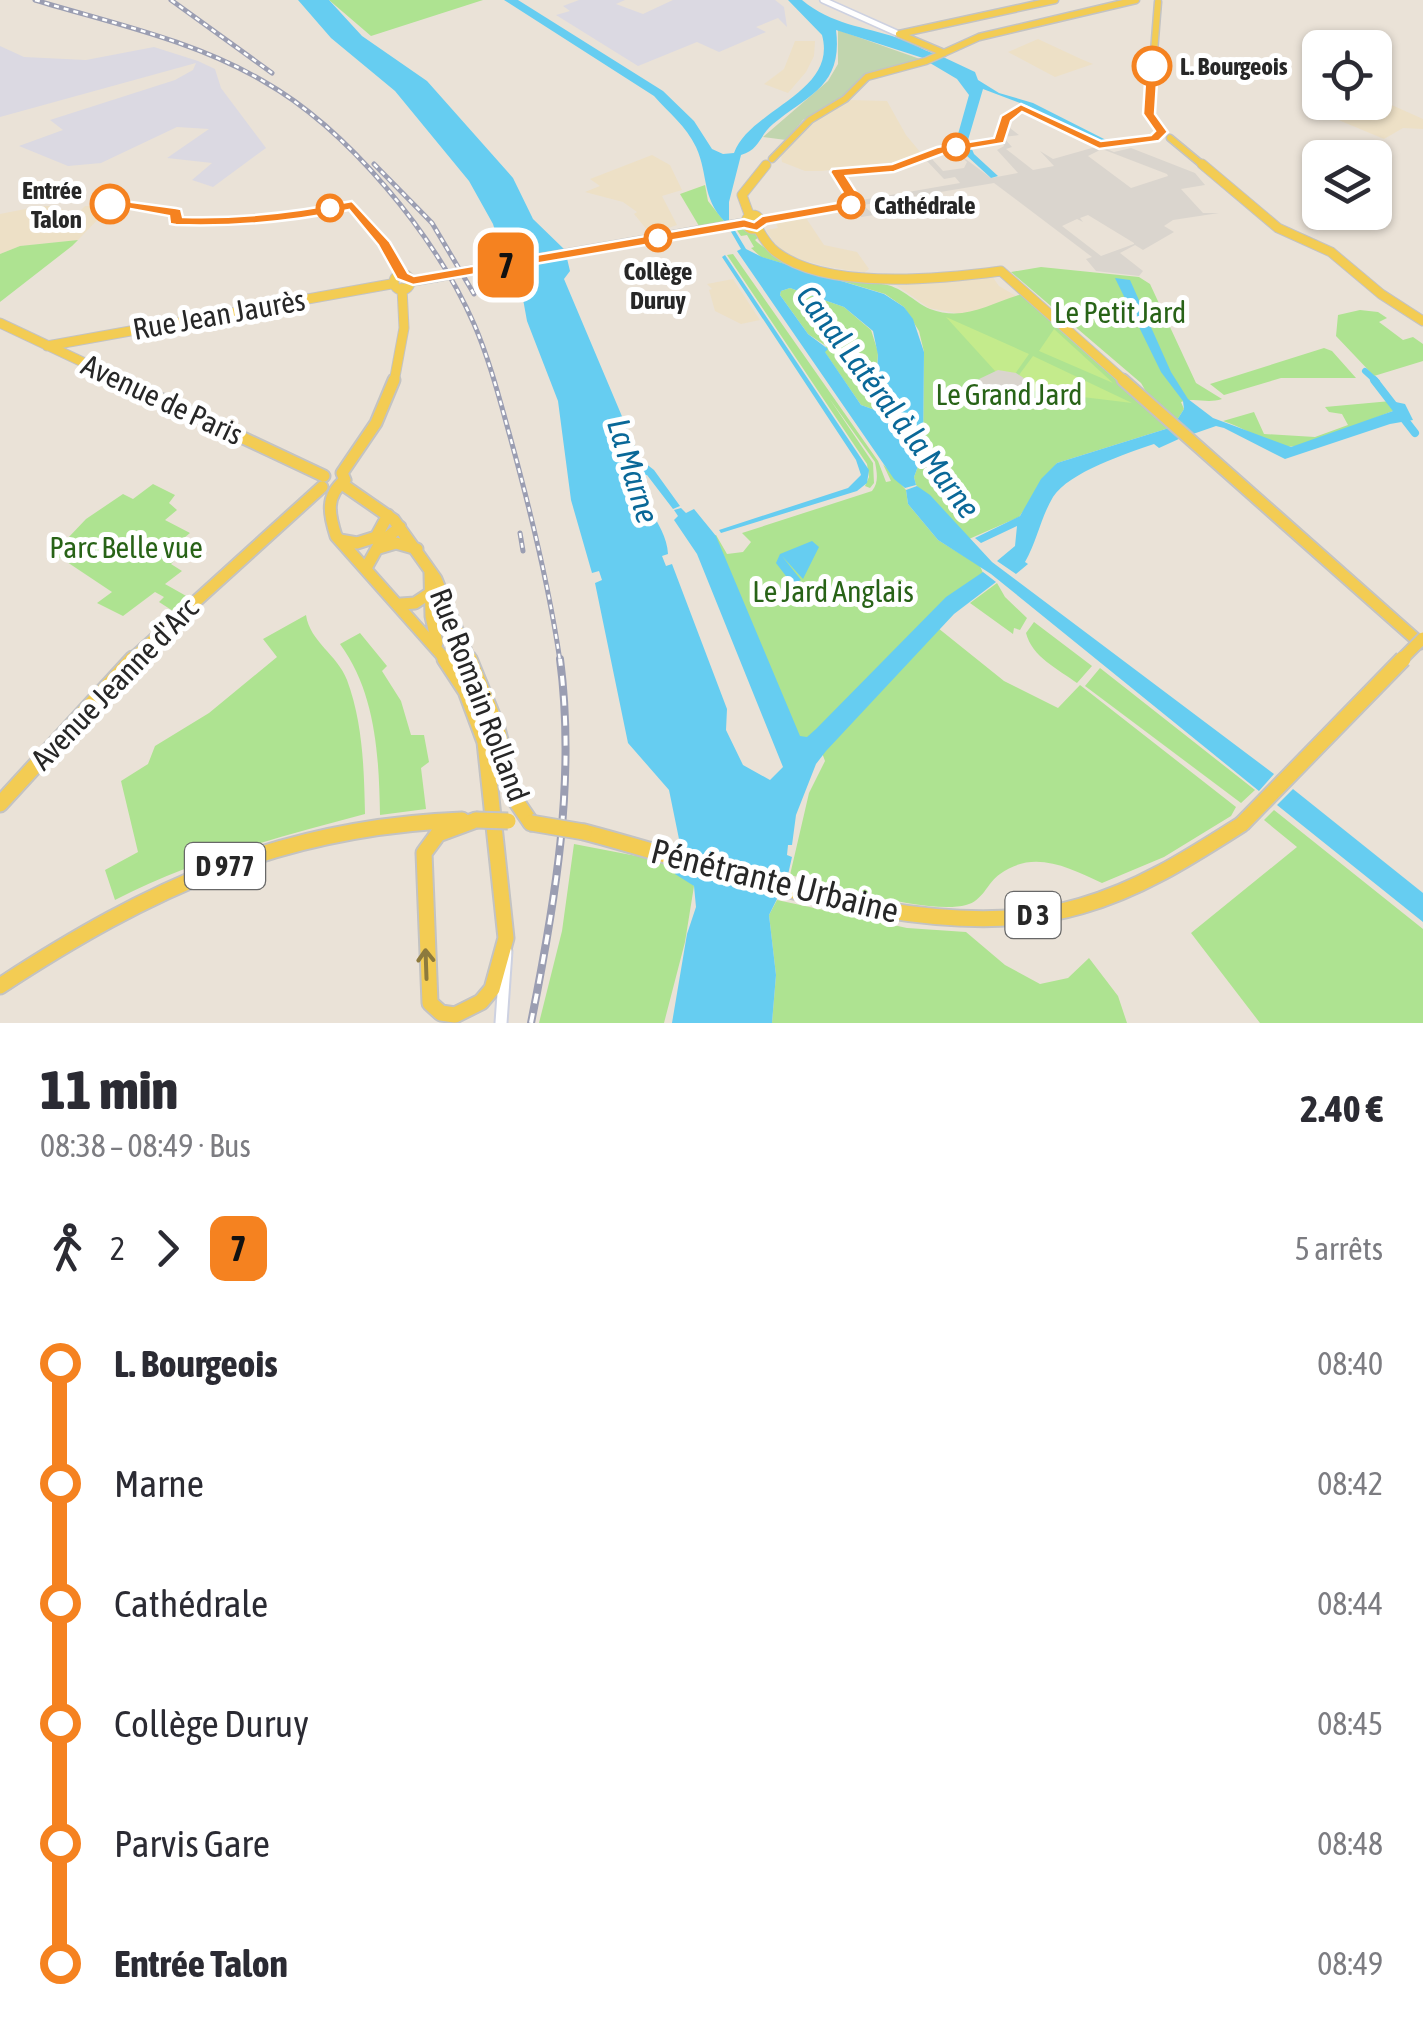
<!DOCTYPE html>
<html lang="fr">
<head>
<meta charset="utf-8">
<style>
	body { margin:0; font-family:"Asap Condensed",sans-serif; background:#f2f2f3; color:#2b2b33; height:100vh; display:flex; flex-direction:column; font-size:38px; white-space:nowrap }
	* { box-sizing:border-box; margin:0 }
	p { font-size:32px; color:#7c7c81 }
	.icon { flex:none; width:55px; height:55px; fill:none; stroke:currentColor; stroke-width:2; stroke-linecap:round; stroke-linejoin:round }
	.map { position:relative; height:1023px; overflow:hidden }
	.sheet { display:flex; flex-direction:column; background:#fff; flex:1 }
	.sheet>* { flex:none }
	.badge { padding:0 20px; border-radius:15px; font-size:35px; line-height:65px }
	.buttons { position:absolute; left:1302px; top:30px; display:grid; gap:20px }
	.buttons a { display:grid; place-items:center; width:90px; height:90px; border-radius:15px; background:#fff; box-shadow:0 2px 8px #0004; font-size:50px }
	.map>.badge { position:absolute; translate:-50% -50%; box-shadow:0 0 0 5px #fff }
	.legs { display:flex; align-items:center; gap:15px; height:110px; padding:0 40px; font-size:32px }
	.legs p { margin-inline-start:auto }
	.head { display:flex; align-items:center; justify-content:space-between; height:170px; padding:0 40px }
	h1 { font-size:55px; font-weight:800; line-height:75px }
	ul { padding:0 40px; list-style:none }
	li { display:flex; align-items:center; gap:35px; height:120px; font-size:38px }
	li i { display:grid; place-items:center; width:15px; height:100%; margin:0 12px; background:currentColor }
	li i::after { content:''; width:25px; height:25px; margin:-12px; border:8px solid; border-radius:50%; background:#fff }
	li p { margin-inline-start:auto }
	li:first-child i { background:linear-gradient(#0000 50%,currentColor 0) }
	li:last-child i { background:linear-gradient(currentColor 50%,#0000 0) }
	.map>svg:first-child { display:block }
	.industrial { fill:#dbd9e2 }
	.education { fill:#ede0c6 }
	.green { fill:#aee391 }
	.cemetery { fill:#c1d5ae }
	.pitch { fill:#c4eb8c }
	.plaza { fill:#dad5ce; fill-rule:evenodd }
	.water { fill:#66cdf1; fill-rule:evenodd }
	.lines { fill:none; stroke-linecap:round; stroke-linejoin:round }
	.canal-far1 { stroke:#66cdf1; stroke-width:6 }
	.canal { stroke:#66cdf1; stroke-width:8 }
	.minor-far1-casing { stroke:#cdd1e1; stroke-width:8 }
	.minor-casing { stroke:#cdd1e1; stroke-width:15 }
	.major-far3-casing { stroke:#c3c3c3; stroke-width:9 }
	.major-far2-casing { stroke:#c3c3c3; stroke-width:11 }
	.major-far1-casing { stroke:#c3c3c3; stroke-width:15 }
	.major-casing { stroke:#c3c3c3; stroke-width:19 }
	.minor-far1 { stroke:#fff; stroke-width:5 }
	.minor { stroke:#fff; stroke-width:11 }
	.major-far3 { stroke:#f3cc53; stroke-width:6 }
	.major-far2 { stroke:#f3cc53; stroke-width:9 }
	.major-far1 { stroke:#f3cc53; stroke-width:11 }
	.major { stroke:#f3cc53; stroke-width:15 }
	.rail-far1-casing { stroke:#9b9eb2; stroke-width:5 }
	.rail-casing { stroke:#9b9eb2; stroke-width:8 }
	.rail-far1 { stroke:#fff; stroke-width:2.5; stroke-dasharray:5; stroke-linecap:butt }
	.rail { stroke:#fff; stroke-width:4; stroke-dasharray:10; stroke-linecap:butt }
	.major-bridge-far2-casing { stroke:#c3c3c3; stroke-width:11; stroke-linecap:butt }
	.major-bridge-far1-casing { stroke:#c3c3c3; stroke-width:15; stroke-linecap:butt }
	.major-bridge-casing { stroke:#c3c3c3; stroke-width:19; stroke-linecap:butt }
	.major-bridge-far2 { stroke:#f3cc53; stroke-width:9 }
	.major-bridge-far1 { stroke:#f3cc53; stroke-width:11 }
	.major-bridge { stroke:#f3cc53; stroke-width:15 }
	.oneway { stroke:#8d7a3d }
	.line-1 { fill:#f58220; stroke:#fff; stroke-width:2.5 }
	.stop-1-dot { fill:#fff; stroke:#f58220; stroke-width:5 }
	.labels { text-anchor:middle; stroke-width:10; stroke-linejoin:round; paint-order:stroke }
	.far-stop-label { font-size:25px; font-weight:bold; fill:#272727; stroke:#fff; text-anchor:start }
	.shield { fill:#fff; stroke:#686868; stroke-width:2.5 }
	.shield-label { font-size:28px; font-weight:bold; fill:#272727 }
	.park-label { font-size:30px; fill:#286317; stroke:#fff }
	.street-label { font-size:30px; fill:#272727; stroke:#fff }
	.water-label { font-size:32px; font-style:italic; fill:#0a6898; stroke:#fff }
	.near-street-label { font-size:35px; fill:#272727; stroke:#fff }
</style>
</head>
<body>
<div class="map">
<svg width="1423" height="1023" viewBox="0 0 1423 1023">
	<rect width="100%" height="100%" fill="#eae2d7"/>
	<!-- industrial -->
	<path class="industrial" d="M579,0H625L616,4L643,14L673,0H775L784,7L787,27L778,18L756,27L766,32L719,52L697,42L638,66L556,15L570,11L563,6Z
		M0,46L24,57L86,60L154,47L198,61L215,69L221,88L266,148L213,187L192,180L212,163L167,158L209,129L177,127L101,163L68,166L19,146L63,130L50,120L175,80L193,70L196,63L0,117Z"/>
	<!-- education -->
	<path class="education" d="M1038,39L1081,59L1093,64L1055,77L1008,52Z
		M795,41H815L814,56L806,72L788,93L764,84L784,69Z
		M1376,98L1423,119V129L1403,128L1384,139L1317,111L1347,103L1375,102Z
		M849,100L887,101L906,135L921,153L909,160L822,171H805L782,162L781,155L811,123Z
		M652,155L670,165L682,190L662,196L677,225L654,233L648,231L634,214L637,212L623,202L585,192L600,186L590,179Z
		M41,206H56L69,213H78L85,206H121L122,210L103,214L78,240L20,246L0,254V214Z
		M804,215L824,245L857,252L869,269L864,273L824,266L791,257L778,249L766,230L778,228L775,221Z
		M992,276L999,286L1016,296L966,315L929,308L896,285L881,284L880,280Z
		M733,279L760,320L741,324L715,311L709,290L712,289L707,284Z"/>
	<!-- green -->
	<path class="green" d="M329,0H483L371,36Z
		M705,185L708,201L724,221L699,226L680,194Z
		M744,228L753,230L759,237L755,240C778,264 846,273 880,280L881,284C902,286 912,301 930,309C965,322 990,303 1022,294L1169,428L1057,463L1019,517L969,539L916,485L914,477L923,453L924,352L919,331L904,307L885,294L761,257L751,248L754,247L747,235L741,236L736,229Z
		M78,240L72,246L0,302V254L20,246Z
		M733,254L878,461L886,482L891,481L883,464L906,490L908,504L938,540L980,566L983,573L814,744H795L708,538L716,535L727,554L743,552L751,542L742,533L872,491C879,482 877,473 875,462L829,398L873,463L874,483L870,488L865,486L869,477L867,464L727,255Z
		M1041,267L1139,277L1150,284L1196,383L1222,399C1206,404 1196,397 1181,402L1184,409L1177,420L1148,395L1141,383L1011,272Z
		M790,288L844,307L871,330L878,352L875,410L861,405L824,351L826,346L808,334L780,295L781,291Z
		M1360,310L1378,312L1387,318L1379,322L1403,340L1413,337L1423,344V361L1374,376L1336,336L1338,315Z
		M1324,348L1332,351L1356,378H1281L1224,395L1210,384Z
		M1391,401L1395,409L1393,411C1367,420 1305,452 1280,446C1260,440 1243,427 1223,421L1254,412L1264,434L1315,437L1348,425L1342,414L1329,412L1325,407Z
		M153,484L175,495L169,503L177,510L165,520L190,533L172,548L170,555L176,559L171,564L182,571L165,584L188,597L173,611L159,602L164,597L155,592L123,616L97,603L112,592L61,558H49L86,519L123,494L133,499Z
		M997,583L1005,597L1027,618L1020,630L1014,628L1013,634L970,603Z
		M306,615C310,642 337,654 347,680C363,723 364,769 365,814C279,837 194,859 115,900L105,870L138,852L121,781L148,764L155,746L209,713L277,657L263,639Z
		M1034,622L1092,666L1077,683C1058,669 1032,657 1026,633Z
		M938,628L1004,681L1058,708L1080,685L1236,807L1231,816L1164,857L1102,883C1069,868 1034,849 1000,874C987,883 983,901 966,905C928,915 830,885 790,875L809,793L825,761L821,750Z
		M360,633L387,666L382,671L401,701L411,735H424L429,762L421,768L426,809L380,815C379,757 376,693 340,644Z
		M1100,668L1255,790L1241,803L1085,686Z
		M1274,810L1423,929V1023H1260L1191,933L1297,847L1264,820Z
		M574,844L673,863L694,886L685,942L664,1023H539L562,931Z
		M777,900L907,928L966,932L1005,965L1040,984L1068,978L1089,958L1118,996L1127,1023H772L776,975L769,915Z"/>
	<!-- cemetery -->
	<path class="cemetery" d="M838,30L920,59L862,76L846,94L803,120L786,140L763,137L828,81L838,64Z"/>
	<!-- pitch -->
	<path class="pitch" d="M946,317L1029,354L1015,374L996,372Z
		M1054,329L1113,383L1039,351Z
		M1033,356L1132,403L1033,391L1019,375Z"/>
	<!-- plaza -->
	<path class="plaza" d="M1006,125L1019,135L1003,137L1012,147L1006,149L1033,170L1054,166L1040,151L1053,159L1099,146L1114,152L1131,148L1195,173L1205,185L1181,189L1203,213H1219L1173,220L1164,226L1174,232L1143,250L1135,245L1120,253L1143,271L1139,276L1096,271L1086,259L1092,257L994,183L863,205L874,215L861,217L855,208L858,205L856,201L960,183L955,177L944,179L927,161L932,159L943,171L964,168L967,162L955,151L991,178L1018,173L997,150L1004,146L1001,138ZM1102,149L1167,174L1168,176L1131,188L1088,156ZM1088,215L1134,243V244L1101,256L1062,226L1077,219L1083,222L1080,218Z
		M998,370L1016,373L1030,382L1034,388L1032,400L1009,408L983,397L979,379Z"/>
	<!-- water -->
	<path class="water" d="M298,0H329L362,36L427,81L513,178L533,219L565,250L570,271L564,279L640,459L654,470L680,506L673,509L647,475L638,476C641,505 667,527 668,554L662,556L666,566L672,564L727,709L726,730L743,765L770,780L783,767L697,554L674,520L678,516L674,510L681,508L686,513L694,509L716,536L800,736L807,737L816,729L946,597L983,572L996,582L954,614L826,751L816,764L796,815L792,845H788L787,855L792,857L787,879L769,915L776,975L772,1023H672L687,934L696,907L694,886L675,874L679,839L669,790L628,743L595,583L602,580L599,571L592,573L571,500L558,401L527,321L521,288L507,269L493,224L469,181L395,91L331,38Z
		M504,0H518L663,91L694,121L712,149L723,154L734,153C750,109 838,93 822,35L788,0H802C832,25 863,26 898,38C911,42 923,50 935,54L926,59L836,30C843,86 809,94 773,124C759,136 760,149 741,155L729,202V222H725C701,197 709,176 696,147C686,126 669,113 654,96Z
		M941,56L975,72L978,80L999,93L1033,103L1106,140L1098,143L1028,106L983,89L968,140L974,154L998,176L991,178L955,145L969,95L957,79L930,63Z
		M734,229L746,249L762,257L884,294L904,307L913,319L924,352L923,453L914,477L916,485L905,488L894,479L739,254L737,251L741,249L730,230ZM790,288L844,307L873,331L878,355L875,410L861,405L825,352L828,349L808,334L780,295L781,291Z
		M725,255L869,470L867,483L857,491L721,533L719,530L848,488L861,475L856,460L722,257Z
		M1115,278L1130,280L1171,372L1188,399L1213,418L1291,447L1393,411L1391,401L1405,404L1413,420L1390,424L1285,459L1224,428L1216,426L1193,434L1177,420L1184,409L1183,401L1161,372Z
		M1169,428L1181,438L1159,448L1154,444C1128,453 1069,472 1053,497C1041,517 1037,541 1025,562L1028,564L1016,574L997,561L1015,546L1017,526L981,543L975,538L1020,516L1041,479L1057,463Z
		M917,486L930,495L992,562L1274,774L1259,791L991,574L938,540L908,504L906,490Z
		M812,541L819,547L803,579L782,556L801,580L792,584L776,563L780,554Z
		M1293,789L1423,893V922L1277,805Z"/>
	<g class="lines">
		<!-- canal-far1 -->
		<path class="canal-far1" d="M1365,371L1377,382"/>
		<!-- canal -->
		<path class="canal" d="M1374,380L1415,433"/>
		<!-- minor-far1 casing -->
		<g class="minor-far1-casing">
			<path id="minor-far1" d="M823,0L899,34"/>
		</g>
		<!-- minor casing -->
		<g class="minor-casing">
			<path id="minor" d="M501,1023L506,951"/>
		</g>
		<!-- major-far3 casing -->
		<g class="major-far3-casing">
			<path id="major-far3" d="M1158,2L1149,114L1161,132
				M899,34L1055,0
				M899,34L944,53
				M1170,138L1205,167
				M772,159L810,120L845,99L867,77L926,61L979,37L1136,0"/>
		</g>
		<!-- major-far2 casing -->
		<g class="major-far2-casing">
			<path id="major-far2" d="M1202,164L1278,228L1331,252L1381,294L1423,321
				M746 222a7 7 0 1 1 14 0a7 7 0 1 1-14 0Z
				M750,217L742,195L766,165
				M757,227C762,236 768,246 776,252C827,291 941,279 1001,271L1126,382
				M484,268L744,223
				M394 282a8 8 0 1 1 16 0a8 8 0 1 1-16 0Z
				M413,281L436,277
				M0,323L125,382
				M47,346L391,284
				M394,382L404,328L402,288"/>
		</g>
		<!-- major-far1 casing -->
		<g class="major-far1-casing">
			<path id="major-far1" d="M120,380L324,476
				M1123,380L1420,643
				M342,473L345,480C325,496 329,514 336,536L447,661
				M342,473L376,423L394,380
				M342,484L394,520L436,579L470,661
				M340,540L357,543L376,537L388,515
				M379,548L396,543L417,549
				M366,568L380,543L400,527
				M430,573L431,616L437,643
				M401,604L415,603L430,593
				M130,661L322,487"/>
		</g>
		<!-- major casing -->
		<g class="major-casing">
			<path id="major" d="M445,659L466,691L485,742L506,938L492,989L481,1002L455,1015L441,1013L430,1003L424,853L438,834L476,820
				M469,659L496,725L516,801L531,823
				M0,804L133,659
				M584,832C730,870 932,950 1081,906C1141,889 1190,857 1242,824
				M0,986C150,888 280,827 462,820"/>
		</g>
		<!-- minor-far1 -->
		<use href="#minor-far1" class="minor-far1"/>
		<!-- minor -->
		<use href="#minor" class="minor"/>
		<!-- major-far3 -->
		<use href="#major-far3" class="major-far3"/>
		<!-- major-far2 -->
		<use href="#major-far2" class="major-far2"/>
		<!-- major-far1 -->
		<use href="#major-far1" class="major-far1"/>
		<!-- major -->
		<use href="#major" class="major"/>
		<!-- rail-far1 casing -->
		<g class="rail-far1-casing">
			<path id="rail-far1" d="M35,0C111,23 193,40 263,81C348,129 435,235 474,324C490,361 500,401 511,440C531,513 549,586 560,661
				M171,0L272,73
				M374,164L432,223L474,294
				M520,533L523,551"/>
		</g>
		<!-- rail casing -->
		<g class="rail-casing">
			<path id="rail" d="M531,1023C555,903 576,781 560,659"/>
		</g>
		<!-- rail-far1 -->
		<use href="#rail-far1" class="rail-far1"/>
		<!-- rail -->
		<use href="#rail" class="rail"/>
		<!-- major-bridge-far2 casing -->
		<g class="major-bridge-far2-casing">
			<path id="major-bridge-far2" d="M436,277L484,268"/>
		</g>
		<!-- major-bridge-far1 casing -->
		<g class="major-bridge-far1-casing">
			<path id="major-bridge-far1" d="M1400,661L1423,638"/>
		</g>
		<!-- major-bridge casing -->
		<g class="major-bridge-casing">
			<path id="major-bridge" d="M476,820L508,821
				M531,823L584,832
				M1242,824L1403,659"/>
		</g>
		<!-- major-bridge-far2 -->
		<use href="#major-bridge-far2" class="major-bridge-far2"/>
		<!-- major-bridge-far1 -->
		<use href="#major-bridge-far1" class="major-bridge-far1"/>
		<!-- major-bridge -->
		<use href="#major-bridge" class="major-bridge"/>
	</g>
	<!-- one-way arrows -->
	<defs><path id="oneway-shaft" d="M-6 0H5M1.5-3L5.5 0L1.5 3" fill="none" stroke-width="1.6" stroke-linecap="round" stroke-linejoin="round" transform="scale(2.5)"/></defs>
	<use class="oneway" href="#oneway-shaft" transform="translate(426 964) rotate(-92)"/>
	<!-- line-1 -->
	<path class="line-1" d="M1152,63L1158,66L1155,114L1168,132L1159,141L1099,149L1022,112L1011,121L1004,143L945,153L894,172L846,176L864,204L862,207L767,224L757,231L744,228L413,285L397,279L378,245L349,210C291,222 234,227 176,225L170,224L169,216L103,204L110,199L176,208L181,209L183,217C240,219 296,212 352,201L390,242L408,273L414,276L744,219L754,222L762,216L848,201L830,172L832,169L892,164L937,147L994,138L1001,116L1021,104L1101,141L1151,135L1155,131L1143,114L1146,66Z"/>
	<!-- markers -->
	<g class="stop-1-dot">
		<circle cx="1152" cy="66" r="18"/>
		<circle cx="956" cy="147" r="12"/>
		<circle cx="110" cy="204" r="18"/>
		<circle cx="851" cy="205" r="12"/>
		<circle cx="330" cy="208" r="12"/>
		<circle cx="658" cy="238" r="12"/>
	</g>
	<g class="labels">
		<!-- far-stop labels -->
		<g class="far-stop-label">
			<text x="1180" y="75">L. Bourgeois</text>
			<text x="82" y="199" text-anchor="end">Entrée<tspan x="82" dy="29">Talon</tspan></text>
			<text x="874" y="214">Cathédrale</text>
			<text x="658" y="280" text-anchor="middle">Collège<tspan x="658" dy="29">Duruy</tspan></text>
		</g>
		<!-- shield labels -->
		<g class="shield">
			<rect x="185" y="843" width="80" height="46" rx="8"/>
			<rect x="1005.5" y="892" width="55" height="46" rx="8"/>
		</g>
		<g class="shield-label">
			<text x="225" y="876">D 977</text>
			<text x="1033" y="925">D 3</text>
		</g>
		<!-- park labels -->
		<g class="park-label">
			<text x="1120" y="323">Le Petit Jard</text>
			<text x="1009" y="405">Le Grand Jard</text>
			<text x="126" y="558">Parc Belle vue</text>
			<text x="833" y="602">Le Jard Anglais</text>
		</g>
		<!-- street labels -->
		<g class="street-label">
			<text transform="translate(219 315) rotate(-10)" y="10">Rue Jean Jaurès</text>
			<text transform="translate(162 400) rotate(25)" y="10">Avenue de Paris</text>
			<text transform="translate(115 684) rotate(-46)" y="10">Avenue Jeanne d'Arc</text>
			<text transform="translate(479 695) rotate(69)" y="10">Rue Romain Rolland</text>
		</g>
		<!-- water labels -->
		<g class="water-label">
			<text transform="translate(888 402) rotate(53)" y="11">Canal Latéral à la Marne</text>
			<text transform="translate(633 471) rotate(73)" y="11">La Marne</text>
		</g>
		<!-- near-street labels -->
		<g class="near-street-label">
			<text transform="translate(775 881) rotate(14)" y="12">Pénétrante Urbaine</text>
		</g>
	</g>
</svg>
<div class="buttons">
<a><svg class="icon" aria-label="locate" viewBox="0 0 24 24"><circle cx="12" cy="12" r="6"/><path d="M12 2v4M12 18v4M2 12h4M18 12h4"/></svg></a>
<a><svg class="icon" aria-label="layers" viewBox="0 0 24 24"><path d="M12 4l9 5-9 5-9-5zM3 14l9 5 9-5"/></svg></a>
</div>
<b class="badge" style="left:506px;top:265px;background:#f58220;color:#111">7</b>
</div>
<section class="sheet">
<div class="head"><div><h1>11 min</h1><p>08:38 – 08:49 · Bus</p></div><b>2.40 €</b></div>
<div class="legs"><svg class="icon" aria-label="walk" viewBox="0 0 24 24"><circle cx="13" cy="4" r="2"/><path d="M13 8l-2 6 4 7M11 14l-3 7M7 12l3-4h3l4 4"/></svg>2<svg class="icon" aria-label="forward" viewBox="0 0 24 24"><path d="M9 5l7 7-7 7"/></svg><b class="badge" style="background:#f58220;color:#111">7</b><p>5 arrêts</p></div>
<ul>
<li><i style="color:#f58220"></i><b>L. Bourgeois</b><p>08:40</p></li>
<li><i style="color:#f58220"></i><span>Marne</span><p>08:42</p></li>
<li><i style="color:#f58220"></i><span>Cathédrale</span><p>08:44</p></li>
<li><i style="color:#f58220"></i><span>Collège Duruy</span><p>08:45</p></li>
<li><i style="color:#f58220"></i><span>Parvis Gare</span><p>08:48</p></li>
<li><i style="color:#f58220"></i><b>Entrée Talon</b><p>08:49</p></li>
</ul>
</section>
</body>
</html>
